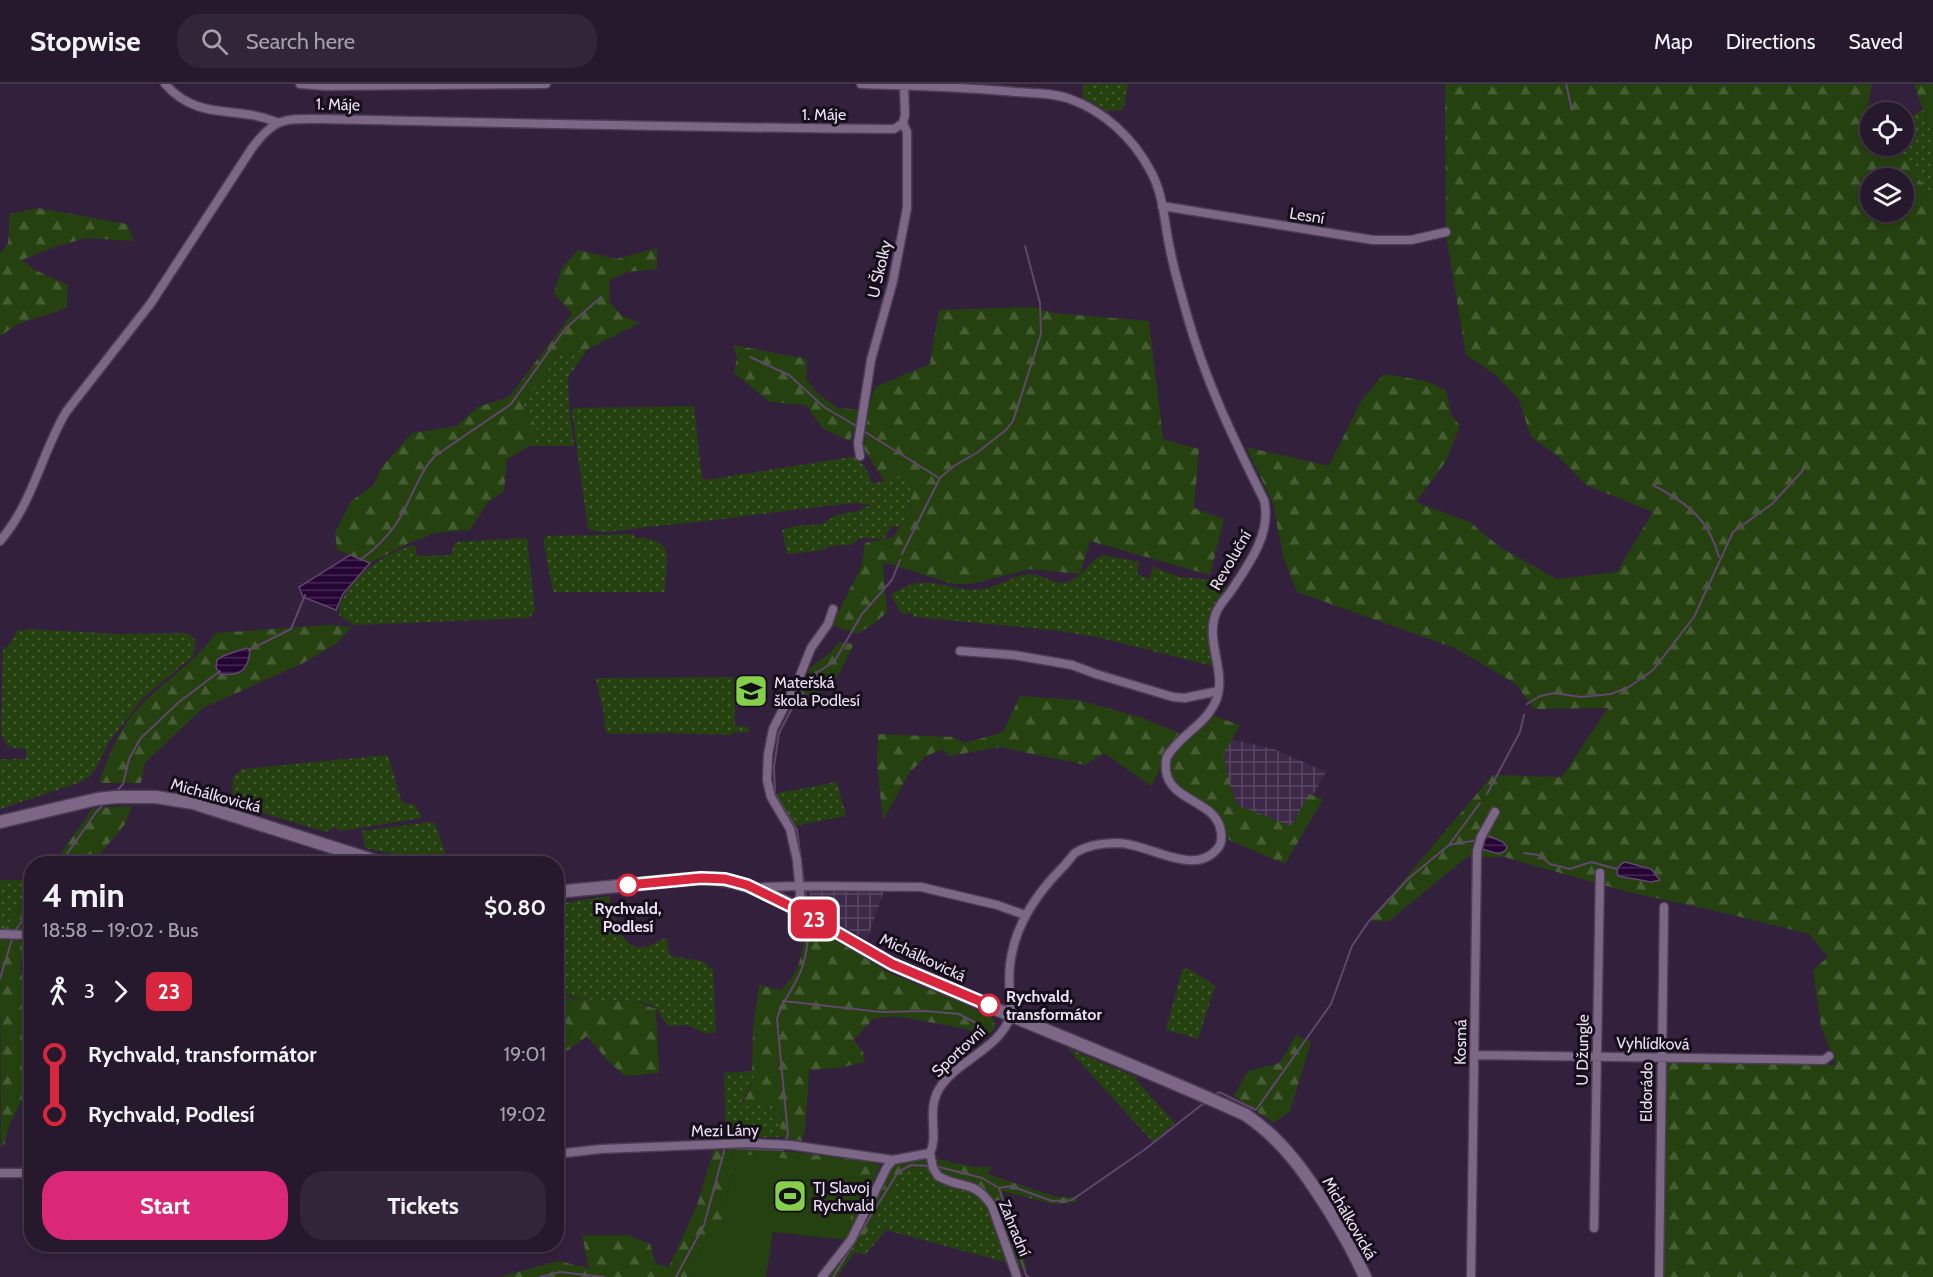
<!DOCTYPE html>
<html lang="en">
<head>
<meta charset="utf-8">
<style>
	body { margin:0; font-family:Cabin,sans-serif; background:#322539; color:#f1f3f6; height:100vh; display:flex; flex-direction:column; font-size:22px; white-space:nowrap }
	* { box-sizing:border-box; margin:0 }
	p { font-size:20px; color:#a4a0aa }
	.icon { flex:none; width:33px; height:33px; fill:none; stroke:currentColor; stroke-width:2; stroke-linecap:round; stroke-linejoin:round }
	.map { position:relative; flex:1; overflow:hidden }
	.side { position:absolute; left:24px; top:772px; width:540px; height:396px; display:flex; flex-direction:column; background:#26182d; border-radius:24px; box-shadow:0 3px 9px #0003,0 0 0 2px #423749 }
	.side>* { flex:none }
	.badge { padding:0 12px; border-radius:9px; font-size:21px; line-height:39px }
	.fabs { position:absolute; left:1860px; top:18px; display:grid; gap:12px }
	.fabs a { display:grid; place-items:center; width:54px; height:54px; border-radius:50%; background:#26182d; box-shadow:0 3px 9px #0003,0 0 0 2px #423749; font-size:30px }
	.map>.badge { position:absolute; translate:-50% -50%; box-shadow:0 0 0 3px #fff }
	.legs { display:flex; align-items:center; gap:9px; height:66px; padding:0 18px; font-size:20px }
	.legs p { margin-inline-start:auto }
	.head { display:flex; align-items:center; justify-content:space-between; height:102px; padding:0 18px }
	h1 { font-size:33px; font-weight:800; line-height:45px }
	.primary-button { display:flex; gap:12px; margin-top:auto; padding:12px 18px }
	.primary-button a { flex:1; height:69px; border-radius:24px; background:#db2777; color:#fff; font-size:24px; font-weight:800; line-height:69px; text-align:center }
	.primary-button a+a { background:#322539; color:#f1f3f6 }
	ul { padding:0 18px; list-style:none }
	li { display:flex; align-items:center; gap:21px; height:60px; font-size:22px }
	li i { display:grid; place-items:center; width:9px; height:100%; margin:0 8px; background:currentColor }
	li i::after { content:''; width:15px; height:15px; margin:-8px; border:4px solid; border-radius:50%; background:#26182d }
	li p { margin-inline-start:auto }
	li:first-child i { background:linear-gradient(#0000 50%,currentColor 0) }
	li:last-child i { background:linear-gradient(currentColor 50%,#0000 0) }
	header { display:flex; align-items:center; gap:36px; box-sizing:border-box; height:84px; padding:0 30px; background:#26182d; border-bottom:2px solid #423749 }
	header strong { font-size:28px }
	nav { display:flex; gap:33px; margin-inline-start:auto; font-size:21px }
	.search { width:420px; height:54px; background:#322539; display:flex; align-items:center; gap:15px; box-sizing:border-box; padding:0 21px; border-radius:24px; color:#a4a0aa; font-size:22px }
	.map>svg:first-child { display:block }
	.industrial { fill:url(#industrial-grid) }
	.grass { fill:url(#grass-dots) }
	.forest { fill:url(#forest-firs); fill-rule:evenodd }
	.pitch { fill:#264110 }
	.water { fill:url(#water-rules); stroke:#61466d; stroke-width:1.5 }
	.lines { fill:none; stroke-linecap:round; stroke-linejoin:round }
	.stream { stroke:#61466d; stroke-width:2 }
	.street-casing { stroke:#4c3c54; stroke-width:11 }
	.secondary-casing { stroke:#4c3c54; stroke-width:15 }
	.street { stroke:#7c6787; stroke-width:8 }
	.secondary { stroke:#7c6787; stroke-width:12 }
	.line-1-casing { stroke:#fff; stroke-width:14 }
	.line-1 { stroke:#d7263d; stroke-width:9 }
	.stop-1-dot { fill:#fff; stroke:#d7263d; stroke-width:3 }
	.labels { text-anchor:middle; stroke-width:6; stroke-linejoin:round; paint-order:stroke }
	.street-label { font-size:16px; fill:#ebdff1; stroke:#160e1b }
	.poi-label { font-size:16px; fill:#ebdff1; stroke:#160e1b; text-anchor:start }
	.stop-label { font-size:16px; font-weight:bold; fill:#ebdff1; stroke:#160e1b }
</style>
</head>
<body>
<header>
<strong>Stopwise</strong>
<div class="search"><svg class="icon" aria-label="search" viewBox="0 0 24 24"><circle cx="10" cy="10" r="6"/><path d="M15 15l6 6"/></svg>Search here</div>
<nav><a>Map</a><a>Directions</a><a>Saved</a></nav>
</header>
<div class="map">
<svg width="1933" height="1193" viewBox="0 0 1933 1193">
	<defs>
		<pattern id="industrial-grid" width="8" height="8" patternUnits="userSpaceOnUse" patternTransform="scale(1.5)"><rect width="8" height="8" fill="#3e2849"/><path d="M0 4h8M4 0v8" fill="none" stroke="#5a4764"/></pattern>
		<pattern id="grass-dots" width="8" height="8" patternUnits="userSpaceOnUse" patternTransform="scale(1.5)"><rect width="8" height="8" fill="#264110"/><path d="M2 2h.1M6 6h.1" fill="none" stroke="#465c33" stroke-width="1.8" stroke-linecap="round"/></pattern>
		<pattern id="forest-firs" width="22" height="20" patternUnits="userSpaceOnUse" patternTransform="scale(1.5)"><rect width="22" height="20" fill="#264110"/><path d="M5 1l3.5 6h-7zM16 11l3.5 6h-7z" fill="#465c33"/></pattern>
		<pattern id="water-rules" width="6" height="5" patternUnits="userSpaceOnUse" patternTransform="scale(1.5)"><rect width="6" height="5" fill="#260534"/><path d="M0 2.5h6" fill="none" stroke="#462952"/></pattern>
	</defs>
	<rect width="100%" height="100%" fill="#33203c"/>
	<!-- industrial -->
	<path class="industrial" d="M1222,653L1274,665L1326,688L1290,750L1233,746Z
		M810,805L884,807L867,856L809,824Z"/>
	<!-- grass -->
	<path class="grass" d="M1084,0H1128L1124,23L1122,26L1107,27L1082,13Z
		M1923,26L1933,54V112L1892,62H1904V36Z
		M588,265L568,293L569,322L574,362H530L537,344L523,320L558,272Z
		M694,322L702,393L706,396L851,373C865,377 867,387 872,399L882,398L891,392L906,396L912,407L908,430L904,429L907,435L906,441L891,443L884,455L860,454L851,461H836L817,467L787,470L782,446L796,442L823,440L836,431L860,427L862,424L872,421L854,419C785,426 716,437 647,443C629,445 605,451 588,445L572,328L573,324Z
		M633,450L636,454C680,455 664,478 665,508H553L544,461V455L547,452Z
		M527,454L535,527L529,534L354,541L339,531C338,520 343,514 349,505C366,483 387,468 415,461L417,472L451,471L455,458Z
		M1103,471L1139,478L1137,490L1149,495L1153,483L1180,493L1212,496L1225,501L1227,503C1204,540 1208,542 1213,582L1097,553L1053,546L913,533V530L901,529L891,511C928,484 946,510 983,505C1000,503 1014,490 1031,490C1042,490 1054,500 1062,499C1084,496 1087,477 1103,471Z
		M29,545L118,550L187,549L194,554L196,558L193,572L143,614L109,658L96,684L89,693L78,699L0,725V675H26V665L8,663L1,649L3,565L9,562L17,547Z
		M734,593L735,642L749,643V649L733,648L732,651L665,649L607,650C604,644 605,638 604,632C602,619 598,607 596,594Z
		M388,671L401,716L405,719L415,721L422,734L341,747L334,743L326,748L232,720L233,693L242,685Z
		M837,698L846,732L793,742L773,710Z
		M430,738L435,739L449,780H426L413,774L365,764L362,747Z
		M0,796H31V810L4,845H0Z
		M608,812C617,829 616,866 645,863C653,862 659,855 667,854L669,869L672,872L702,877L706,879L709,884H713L716,949H704L687,941L669,942C661,936 660,925 651,921C623,909 573,927 557,900V820Z
		M1188,884L1215,902L1198,955L1166,946L1182,886Z
		M1067,964L1137,993L1135,995L1175,1039L1153,1058Z
		M752,987L754,997L737,1025L759,1018L773,1022L777,1030L783,1053L726,1054L724,989Z
		M931,1083L975,1107L989,1124L1009,1179L886,1146L865,1171L855,1168L903,1089L910,1084Z"/>
	<!-- forest -->
	<path class="forest" d="M1445,0H1872L1868,21L1872,28L1870,62H1892L1933,112V1193H1664L1667,978L1836,981L1821,942L1813,886L1828,873L1809,850L1712,826L1628,808L1504,773H1467L1389,837H1369L1493,691L1562,693L1608,624L1534,625L1516,600L1455,564L1297,508L1283,472L1273,419L1246,363L1329,382L1361,317L1384,290L1426,297L1446,306L1451,331L1460,342L1446,377L1416,418L1470,438L1501,464L1557,495L1617,488L1653,428L1586,401L1558,372L1531,353L1519,316L1497,292L1466,271L1446,151ZM1870,94H1904V128H1870ZM1625,778L1642,782L1651,798L1623,794L1620,780Z
		M1914,0H1933V54Z
		M38,124L127,140L134,157L86,154L51,164L22,176L35,186L68,201L67,224L18,240L0,252V170L8,159L10,130Z
		M657,164V185L627,188L610,196L609,217L621,231L640,239L588,265L558,272L523,320L537,344L530,362L507,375L504,407L488,418L470,446L435,449L409,459L370,479L337,466L335,449L351,417L374,401L381,384L412,349L457,342L478,323L509,313L572,230L554,209L562,184L578,166L617,175Z
		M1035,223L1054,229L1149,237L1163,355L1199,365L1194,424L1224,435L1210,491L1090,457L1080,490L1030,485L971,500H953L883,478L887,528L875,539L857,550L832,541L862,481L865,459L894,453L900,442L906,441L907,435L905,431L908,429C912,416 913,408 906,396L891,392L884,397L864,365L869,324L875,303L930,280L939,226Z
		M733,261L807,275L806,295L817,309L838,324L860,326L850,357L823,345L806,321L770,318L734,289L737,273Z
		M330,541L352,543L336,560L303,579L203,624L145,679L141,699H99C109,671 121,640 143,619C168,594 194,579 216,549Z
		M839,558L854,560L840,588L827,606L803,611L798,621L795,612L811,583L831,568Z
		M1020,612L1078,616L1140,633L1179,649L1162,672L1160,685L1151,702L1104,669L1085,681L1000,663L949,672L942,665L925,673L910,688L883,736L877,681L878,650L953,653L965,659L1003,648Z
		M1211,631L1240,641L1224,670L1230,701L1237,721L1291,742L1309,710L1323,715L1285,780L1229,756L1222,736L1209,722L1180,704L1171,694L1169,684L1172,675L1182,662L1198,648Z
		M132,722L125,740L92,780H53L93,724Z
		M31,810V847L4,845L30,812Z
		M807,838L889,889L960,918L994,935L995,944L985,955L967,945L895,932L873,935L854,956L863,968L865,978L838,984L809,986L805,1047L801,1057L783,1053L777,1030L773,1022L759,1018L736,1026L744,1016L754,997L752,987L753,946L759,901L781,906C803,885 802,867 807,838Z
		M0,855L32,858L31,864L21,876V887L31,926V998L9,1042L4,1061L1,1063Z
		M556,900L561,907L572,915L634,917L656,925L659,989L625,992L608,977L587,952L569,966L557,969Z
		M1296,951L1311,958L1290,1027L1274,1039L1234,1012L1248,987L1280,979Z
		M729,1064L793,1068L870,1078L880,1081L864,1124L848,1156L732,1069L724,1143L707,1151L689,1193H499L558,1177L589,1184L582,1151H628L650,1160L656,1180L669,1183L697,1121L714,1065L727,1068Z
		M925,1073L931,1083L910,1084L903,1089L855,1168L837,1193H829L849,1162L893,1084L898,1079Z
		M937,1075L975,1083H992L987,1090L1057,1113H1076L1077,1118L1053,1120L1002,1107L1027,1186L1017,1183L987,1112L979,1103L941,1091L935,1079Z"/>
	<!-- pitch -->
	<path class="pitch" d="M732,1069L857,1082L848,1156L773,1148L766,1193H689L707,1151L724,1142Z"/>
	<!-- water -->
	<path class="water" d="M350,471L370,479L343,510L336,526L303,513L299,503Z
		M246,564L250,565C249,585 241,593 220,590L216,583L217,576L223,572Z
		M1486,751L1503,758L1507,763L1505,767L1499,770L1482,765V757Z
		M1625,778L1651,785L1660,796L1651,798L1618,792C1616,786 1618,781 1625,778Z"/>
	<g class="lines">
		<!-- stream -->
		<path class="stream" d="M1566,0L1572,26
			M750,273L789,291L824,323L858,343
			M862,346L939,394
			M1653,401C1687,419 1709,435 1719,473
			M902,470L940,394L954,382L978,368L1006,346L1013,337L1041,250L1040,219L1025,162
			M360,476C374,466 386,455 396,440C411,418 417,391 435,372L511,320L565,245L601,213
			M249,566L291,545L305,511
			M1527,620L1540,612L1554,609L1581,613L1611,610L1629,603L1653,586L1694,533L1733,448L1772,420L1804,385
			M115,709L123,700L129,675L140,655L179,618L220,587
			M1487,710L1520,648L1524,631
			M1449,761L1478,756
			M1524,769L1539,771L1550,780L1570,785L1591,778L1617,785
			M801,775L797,746L775,710L774,683L779,649L808,594L834,578L862,530L892,496L900,476
			M60,780L97,727L105,719
			M802,781L804,799
			M805,805L807,826
			M15,847L32,822
			M0,895L13,852
			M783,917L881,928L925,927L959,930L978,940
			M1214,1012L1219,1008L1256,1026L1331,920L1352,862L1369,837L1409,794L1449,761L1480,719
			M785,1058L788,1051L777,935C782,916 796,902 802,884C807,869 809,853 808,837
			M935,1082L982,1094L999,1104L1026,1191L1029,1193
			M999,1104L1011,1102L1052,1117L1072,1116L1144,1066L1204,1019
			M540,1193L560,1188L604,1193
			M676,1193L704,1141L725,1064L783,1066L784,1063
			M833,1193L898,1088L911,1081L930,1082"/>
		<!-- street casing -->
		<g class="street-casing">
			<path id="street" d="M165,0C198,38 237,21 276,38
				M300,0L326,2L546,0
				M1162,122L1373,156H1411L1446,148
				M860,372L858,359L871,276L893,197L907,124V48L903,39L905,31L904,2
				M0,457C33,419 41,370 66,328L151,219L252,64C276,32 285,35 323,35C513,39 704,44 894,45L903,39
				M960,567L1014,571L1072,581L1096,590L1173,613L1185,614L1218,607
				M757,805L764,803L798,802L921,803L997,821L1025,831
				M798,826L800,810L797,776L790,745L771,713L767,696L768,671L773,645L799,594L811,564L828,540L833,525
				M0,850L32,851
				M1475,971L1824,976L1829,972
				M930,1069L933,1084L938,1092C962,1106 973,1094 992,1122L1017,1193
				M556,1070L601,1065L748,1059L790,1061L893,1076
				M0,1089H32
				M1594,1144L1600,789
				M822,1193L851,1156L887,1083L893,1076L930,1069C939,1051 926,1027 939,1005C957,976 1000,965 1011,931C1010,914 1008,898 1010,881C1014,843 1036,810 1063,783C1067,779 1071,773 1075,769C1087,761 1105,759 1119,759C1149,760 1194,793 1217,765C1222,760 1222,754 1221,748C1217,716 1170,718 1166,687C1166,682 1165,678 1167,673C1179,651 1208,640 1217,614C1226,586 1205,557 1216,529C1219,521 1226,514 1231,507C1249,480 1272,449 1264,416C1234,356 1205,296 1187,231C1181,209 1174,187 1170,165C1164,139 1164,110 1150,86C1133,54 1104,27 1070,15C1054,9 1033,9 1016,8C964,3 913,2 861,0
				M1471,1193L1477,767L1481,753L1495,728
				M1659,1193L1664,823"/>
		</g>
		<!-- secondary casing -->
		<g class="secondary-casing">
			<path id="secondary" d="M0,738L97,715L116,713H156L193,719L385,780
				M556,808L701,794C774,795 831,851 894,881C1010,934 1130,978 1246,1031C1284,1057 1306,1090 1330,1128C1343,1149 1355,1170 1365,1193"/>
		</g>
		<!-- street -->
		<use href="#street" class="street"/>
		<!-- secondary -->
		<use href="#secondary" class="secondary"/>
	</g>
	<g class="lines">
		<!-- line-1 casing -->
		<g class="line-1-casing">
			<path id="line-1" d="M628,801L701,794L725,795L747,801L798,826L892,880L989,921"/>
		</g>
		<!-- line-1 -->
		<use href="#line-1" class="line-1"/>
	</g>
	<!-- icons -->
	<defs>
		<g id="school-square" transform="scale(1.725)"><rect x="-9" y="-9" width="18" height="18" rx="4" fill="#86cf4b" stroke="#160e1b"/><path d="M0-5L7-2L0 1L-7-2ZM-4 1L0 2.5L4 1V4Q0 6-4 4Z" fill="#111"/></g>
		<g id="stadium-square" transform="scale(1.725)"><rect x="-9" y="-9" width="18" height="18" rx="4" fill="#86cf4b" stroke="#160e1b"/><path d="M0-5a6.5 5 0 1 0 0 10a6.5 5 0 1 0 0-10ZM-3.5-1.8h7v3.6h-7Z" fill="#111"/></g>
	</defs>
	<g fill-rule="evenodd">
		<use href="#school-square" x="751" y="607"/>
		<use href="#stadium-square" x="790" y="1112"/>
	</g>
	<!-- markers -->
	<g class="stop-1-dot">
		<circle cx="628" cy="801" r="10"/>
		<circle cx="989" cy="921" r="10"/>
	</g>
	<g class="labels">
		<!-- street labels -->
		<g class="street-label">
			<text transform="translate(338 20) rotate(1)" y="6">1. Máje</text>
			<text x="824" y="36">1. Máje</text>
			<text transform="translate(1307 131) rotate(9)" y="6">Lesní</text>
			<text transform="translate(879 185) rotate(-77)" y="6">U Školky</text>
			<text transform="translate(1230 476) rotate(-60)" y="6">Revoluční</text>
			<text transform="translate(216 711) rotate(15)" y="6">Michálkovická</text>
			<text transform="translate(923 873) rotate(25)" y="6">Michálkovická</text>
			<text transform="translate(1460 958) rotate(-89)" y="6">Kosmá</text>
			<text transform="translate(1653 959) rotate(1)" y="6">Vyhlídková</text>
			<text transform="translate(1582 966) rotate(-89)" y="6">U Džungle</text>
			<text transform="translate(958 967) rotate(-43)" y="6">Sportovní</text>
			<text transform="translate(1646 1008) rotate(-89)" y="6">Eldorádo</text>
			<text transform="translate(725 1046) rotate(-1)" y="6">Mezi Lány</text>
			<text transform="translate(1350 1134) rotate(60)" y="6">Michálkovická</text>
			<text transform="translate(1015 1144) rotate(68)" y="6">Zahradní</text>
		</g>
		<!-- poi labels -->
		<g class="poi-label">
			<text x="774" y="604">Mateřská<tspan x="774" dy="18">škola Podlesí</tspan></text>
			<text x="813" y="1109">TJ Slavoj<tspan x="813" dy="18">Rychvald</tspan></text>
		</g>
		<!-- stop labels -->
		<g class="stop-label">
			<text x="628" y="830">Rychvald,<tspan x="628" dy="18">Podlesí</tspan></text>
			<text x="1006" y="918" text-anchor="start">Rychvald,<tspan x="1006" dy="18">transformátor</tspan></text>
		</g>
	</g>
</svg>
<div class="fabs">
<a><svg class="icon" aria-label="locate" viewBox="0 0 24 24"><circle cx="12" cy="12" r="6"/><path d="M12 2v4M12 18v4M2 12h4M18 12h4"/></svg></a>
<a><svg class="icon" aria-label="layers" viewBox="0 0 24 24"><path d="M12 4l9 5-9 5-9-5zM3 14l9 5 9-5"/></svg></a>
</div>
<b class="badge" style="left:814px;top:835px;background:#d7263d;color:#fff">23</b>
<section class="side">
<div class="head"><div><h1>4 min</h1><p>18:58 – 19:02 · Bus</p></div><b>$0.80</b></div>
<div class="legs"><svg class="icon" aria-label="walk" viewBox="0 0 24 24"><circle cx="13" cy="4" r="2"/><path d="M13 8l-2 6 4 7M11 14l-3 7M7 12l3-4h3l4 4"/></svg>3<svg class="icon" aria-label="forward" viewBox="0 0 24 24"><path d="M9 5l7 7-7 7"/></svg><b class="badge" style="background:#d7263d;color:#fff">23</b></div>
<ul>
<li><i style="color:#d7263d"></i><b>Rychvald, transformátor</b><p>19:01</p></li>
<li><i style="color:#d7263d"></i><b>Rychvald, Podlesí</b><p>19:02</p></li>
</ul>
<div class="primary-button"><a>Start</a><a>Tickets</a></div>
</section>
</div>
</body>
</html>
